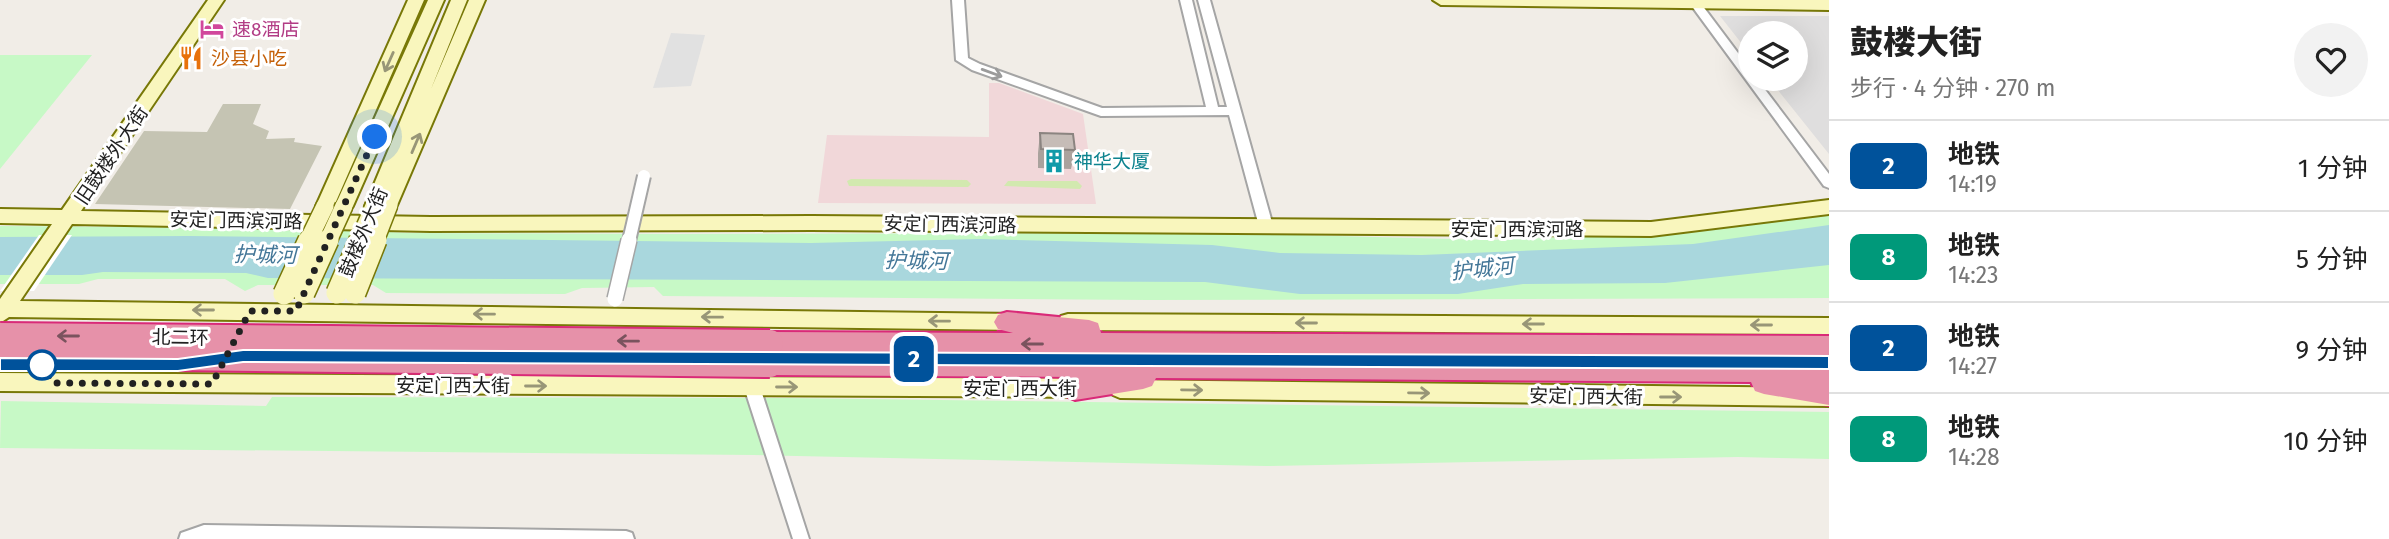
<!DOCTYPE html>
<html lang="zh">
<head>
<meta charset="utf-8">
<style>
	body { margin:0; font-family:"Fira Sans","Noto Sans SC",sans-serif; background:#f2f2f2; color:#222; height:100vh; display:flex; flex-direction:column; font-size:26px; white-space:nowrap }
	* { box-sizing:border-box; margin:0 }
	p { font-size:23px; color:#767676 }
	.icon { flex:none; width:38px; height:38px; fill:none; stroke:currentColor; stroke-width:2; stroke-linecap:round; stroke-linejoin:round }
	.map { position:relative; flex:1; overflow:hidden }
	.drawer { display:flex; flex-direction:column; background:#fff; width:560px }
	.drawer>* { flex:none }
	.badge { padding:0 14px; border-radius:10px; font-size:24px; line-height:46px }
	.tools { position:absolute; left:1738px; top:21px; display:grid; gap:14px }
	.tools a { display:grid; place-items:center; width:70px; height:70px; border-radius:50%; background:#fff; box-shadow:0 7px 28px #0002; font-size:35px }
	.you { position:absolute; width:35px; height:35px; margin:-18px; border:5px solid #fff; border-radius:50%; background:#1a73e8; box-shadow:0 0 0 10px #1a73e833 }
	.map>.badge { position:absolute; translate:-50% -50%; box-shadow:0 0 0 4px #fff }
	.round { display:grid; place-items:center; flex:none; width:74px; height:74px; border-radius:37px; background:#f2f2f2 }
	.head { display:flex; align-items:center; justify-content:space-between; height:119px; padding:0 21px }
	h1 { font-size:33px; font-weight:800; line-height:52px }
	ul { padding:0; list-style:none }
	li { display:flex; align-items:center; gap:21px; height:91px; padding:0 21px; border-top:2px solid #e0e0e0 }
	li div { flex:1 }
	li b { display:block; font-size:26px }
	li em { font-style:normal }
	li .badge { min-width:77px; font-weight:700; text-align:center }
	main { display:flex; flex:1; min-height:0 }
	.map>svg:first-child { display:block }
	.residential { fill:#dfdede }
	.commercial { fill:#f1d7d9 }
	.construction { fill:#c5c4b3 }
	.grass { fill:#d2e9af }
	.park { fill:#c7f9c6 }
	.parking { fill:#e1e1e1 }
	.water { fill:#a9d7dd }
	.pier { fill:#fff }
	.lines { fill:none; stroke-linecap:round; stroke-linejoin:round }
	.street-casing { stroke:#a5a5a5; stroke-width:4 }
	.secondary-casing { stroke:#787807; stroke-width:4 }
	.highway-casing { stroke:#d92a78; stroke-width:4 }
	.street { fill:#fff; fill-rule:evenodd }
	.secondary { fill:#f9f6bd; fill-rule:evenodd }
	.highway { fill:#e691a9; fill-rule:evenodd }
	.street-bridge-far1-casing { stroke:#a5a5a5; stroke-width:16; stroke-linecap:butt }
	.street-bridge-casing { stroke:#a5a5a5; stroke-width:18; stroke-linecap:butt }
	.secondary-bridge-far1-casing { stroke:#787807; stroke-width:20; stroke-linecap:butt }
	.secondary-bridge-casing { stroke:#787807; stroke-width:24; stroke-linecap:butt }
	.highway-bridge-casing { stroke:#d92a78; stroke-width:30; stroke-linecap:butt }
	.street-bridge-far1 { stroke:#fff; stroke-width:12 }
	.street-bridge { stroke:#fff; stroke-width:15 }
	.secondary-bridge-far1 { stroke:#f9f6bd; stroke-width:17 }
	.secondary-bridge { stroke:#f9f6bd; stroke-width:21 }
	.highway-bridge { stroke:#e691a9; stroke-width:26 }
	.wall { fill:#aaa29d }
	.building { fill:#c6bcb7; stroke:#8b8480; stroke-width:2 }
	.oneway { stroke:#989677 }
	.oneway2 { stroke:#9b9b9b }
	.oneway3 { stroke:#7a535e }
	.line { fill:#00529b; stroke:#fff; stroke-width:2 }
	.walk { stroke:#212121; stroke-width:7; stroke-dasharray:0 12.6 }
	.stop-dot { fill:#fff; stroke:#00529b; stroke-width:3.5 }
	.labels { text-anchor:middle; stroke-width:6; stroke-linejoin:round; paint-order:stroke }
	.hotel-label { font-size:19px; fill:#b23c85; stroke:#fff; text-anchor:start }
	.food-label { font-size:19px; fill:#c56008; stroke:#fff; text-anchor:start }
	.street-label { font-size:19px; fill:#212121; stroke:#fff }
	.culture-label { font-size:19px; fill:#0d838f; stroke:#fff; text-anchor:start }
	.water-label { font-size:21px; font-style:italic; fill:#447798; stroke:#fff }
</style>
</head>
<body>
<main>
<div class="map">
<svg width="1829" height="539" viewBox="0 0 1829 539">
	<rect width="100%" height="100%" fill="#f1ede7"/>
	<!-- residential -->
	<path class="residential" d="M1720,16H1829V154L1769,79H1796V33H1750V54Z"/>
	<!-- commercial -->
	<path class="commercial" d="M989,83H999L1083,114L1096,204L818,203L827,135L989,137Z"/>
	<!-- construction -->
	<path class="construction" d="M223,104H261L253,124L269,131L266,139L295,138L294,142L322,146L290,209L95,204L144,131L207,132Z"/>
	<!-- grass -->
	<path class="grass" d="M851,179L967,180L971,184L968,187L849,186L847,181Z
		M1008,181H1077L1082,186L1080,189L1004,186Z"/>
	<!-- park -->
	<path class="park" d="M0,55H92L0,169Z
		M1829,215V298L1148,300L663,296L654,287L582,288L565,294L386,293L373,285H258L245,291L225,279H98L79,284H0V226L293,228L411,233L675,234L1217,233L1490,240L1688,232Z
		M272,397L786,398L1829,412V459L1738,457L1266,466L754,455L0,448L1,401L266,406Z"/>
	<!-- parking -->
	<path class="parking" d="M671,33L705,35L691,86L653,88Z"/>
	<!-- water -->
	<path class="water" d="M1829,225V265L1665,283L1523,284L1458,294H1300L1205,282L268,278L246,273L103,272L82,275H0V237L189,236L811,243L979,239L1212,245L1280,253L1422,255L1693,244Z"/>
	<!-- pier -->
	<path class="pier" d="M39,235H72L34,291H0Z"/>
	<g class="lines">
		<!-- street casing -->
		<g class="street-casing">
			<path id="street" d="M952,0H964L968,58L980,64L1102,108L1206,107L1180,0H1192L1218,107H1227L1198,0H1210L1273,226L1271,230L1266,231L1259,226L1229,115L1101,116L972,70L956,60Z
				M1691,1H1699L1750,69V79H1757L1829,174V188L1824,186L1691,5Z
				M752,380L757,382L760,387L809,539H793L744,387L747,382Z
				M204,525L626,531L632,533L634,539H179L181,533Z"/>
		</g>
		<!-- secondary casing -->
		<g class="secondary-casing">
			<path id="secondary" d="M208,0H224L81,211L431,217L811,216L1651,222L1829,200V214L1651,236L811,230L431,231L72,224L20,301L1021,314L1028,316L1031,322L1028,328L1021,330L9,317L0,323V299L52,224L0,223V209L62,210Z
				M408,0H424L334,206L331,211H319L316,206Z
				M428,0H444L353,206L350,211H338L335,206Z
				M451,0H467L431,89L469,0H485L395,210L389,212L382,208L374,213L368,211L365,206Z
				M1433,0H1829V10L1441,5Z
				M1068,314L1829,318V334L1068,330L1061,328L1058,322L1061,316Z
				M0,373L1086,379L1093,382L1097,388L1093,394L1086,397L0,391Z
				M1120,380L1829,388V406L1120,398L1113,395L1109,389L1113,383Z"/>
		</g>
		<!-- highway casing -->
		<g class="highway-casing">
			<path id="highway" d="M1007,312L1089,320L1098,323L1101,333L1829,336V358L1123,355L1829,360V405L1764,394L1755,391L1751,382L1156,378L1152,386L1143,389L1075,400L1066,396L1062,388L1066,380L1073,377L770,375L761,372L757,364L761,356L769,353L761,351L757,343L761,335L770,332L1013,333L998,329L994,322L998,315Z"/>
		</g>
		<!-- street -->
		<use href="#street" class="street"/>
		<!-- secondary -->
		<use href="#secondary" class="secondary"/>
		<!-- highway -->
		<use href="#highway" class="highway"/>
		<!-- street-bridge-far1 casing -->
		<g class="street-bridge-far1-casing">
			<path id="street-bridge-far1" d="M629,241L644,176"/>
		</g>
		<!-- street-bridge casing -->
		<g class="street-bridge-casing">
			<path id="street-bridge" d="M615,299L629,240"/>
		</g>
		<!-- secondary-bridge-far1 casing -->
		<g class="secondary-bridge-far1-casing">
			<path id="secondary-bridge-far1" d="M308,241L325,206
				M328,241L344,206
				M359,241L374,206
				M375,241L389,205"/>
		</g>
		<!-- secondary-bridge casing -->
		<g class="secondary-bridge-casing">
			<path id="secondary-bridge" d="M304,293L328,240
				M337,293L360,240
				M355,293L376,240
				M284,294L309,240"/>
		</g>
		<!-- highway-bridge casing -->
		<g class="highway-bridge-casing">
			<path id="highway-bridge" d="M0,336L770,343
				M0,355L770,364"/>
		</g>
		<!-- street-bridge-far1 -->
		<use href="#street-bridge-far1" class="street-bridge-far1"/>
		<!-- street-bridge -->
		<use href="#street-bridge" class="street-bridge"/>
		<!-- secondary-bridge-far1 -->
		<use href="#secondary-bridge-far1" class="secondary-bridge-far1"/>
		<!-- secondary-bridge -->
		<use href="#secondary-bridge" class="secondary-bridge"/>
		<!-- highway-bridge -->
		<use href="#highway-bridge" class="highway-bridge"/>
	</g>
	<!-- wall -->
	<path class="wall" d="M1040,133L1075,150L1071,169L1038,168V153Z"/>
	<!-- building -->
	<path class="building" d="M1040,133L1073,134L1075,150L1041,149Z"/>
	<!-- one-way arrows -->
	<defs><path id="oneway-shaft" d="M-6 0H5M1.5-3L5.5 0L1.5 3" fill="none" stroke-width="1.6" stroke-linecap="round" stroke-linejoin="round" transform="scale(1.75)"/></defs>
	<g class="oneway">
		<use href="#oneway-shaft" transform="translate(389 62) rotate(114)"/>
		<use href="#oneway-shaft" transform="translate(416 143) rotate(-67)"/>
		<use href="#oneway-shaft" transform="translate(203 310) rotate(-180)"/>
		<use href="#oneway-shaft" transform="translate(484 314) rotate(-179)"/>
		<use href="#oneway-shaft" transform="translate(712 317) rotate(-179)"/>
		<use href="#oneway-shaft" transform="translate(939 321) rotate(-179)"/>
		<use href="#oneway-shaft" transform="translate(1306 323) rotate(-180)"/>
		<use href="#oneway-shaft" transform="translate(1533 324) rotate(-180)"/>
		<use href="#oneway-shaft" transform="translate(1761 325) rotate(-180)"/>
		<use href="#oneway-shaft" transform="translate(536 386)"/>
		<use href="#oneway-shaft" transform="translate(787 387)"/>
		<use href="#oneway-shaft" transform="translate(1192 390) rotate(1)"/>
		<use href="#oneway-shaft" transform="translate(1419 393) rotate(1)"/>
		<use href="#oneway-shaft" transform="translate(1671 397)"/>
	</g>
	<use class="oneway2" href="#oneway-shaft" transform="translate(992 73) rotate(20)"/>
	<g class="oneway3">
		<use href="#oneway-shaft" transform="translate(68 336) rotate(-180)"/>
		<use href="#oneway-shaft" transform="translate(628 341) rotate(-179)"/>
		<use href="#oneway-shaft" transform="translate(1032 344) rotate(-180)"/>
	</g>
	<!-- line -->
	<path class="line" d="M243,350L1829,356V369L243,362L178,371H0V358L178,359Z"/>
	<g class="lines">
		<!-- walk -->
		<path class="walk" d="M42,365L53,383L212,384L250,311H296L375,137"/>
	</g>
	<!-- icons -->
	<defs>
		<g id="hotel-bare" transform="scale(1.89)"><path d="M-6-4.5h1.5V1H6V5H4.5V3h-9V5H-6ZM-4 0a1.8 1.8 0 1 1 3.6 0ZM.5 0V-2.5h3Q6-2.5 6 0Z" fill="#d1479c" stroke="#fff" stroke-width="2.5" paint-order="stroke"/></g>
		<g id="restaurant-bare" transform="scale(1.89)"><path d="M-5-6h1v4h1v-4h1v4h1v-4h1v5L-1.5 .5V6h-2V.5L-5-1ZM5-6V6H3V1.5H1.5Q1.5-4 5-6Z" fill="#e8710a" stroke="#fff" stroke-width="2.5" paint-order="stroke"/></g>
		<g id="building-bare" transform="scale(1.89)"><path d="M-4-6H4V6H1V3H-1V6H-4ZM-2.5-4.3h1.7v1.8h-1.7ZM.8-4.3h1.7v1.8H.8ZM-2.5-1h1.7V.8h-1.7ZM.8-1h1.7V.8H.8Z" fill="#0f9aa8" stroke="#fff" stroke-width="2.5" paint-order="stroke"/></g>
	</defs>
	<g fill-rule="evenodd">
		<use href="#hotel-bare" x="212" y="29"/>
		<use href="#restaurant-bare" x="191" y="58"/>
		<use href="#building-bare" x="1054" y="161"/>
	</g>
	<!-- markers -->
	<circle class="stop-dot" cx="42" cy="365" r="14"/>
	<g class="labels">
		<!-- hotel labels -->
		<g class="hotel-label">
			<text x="232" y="36">速8酒店</text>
		</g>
		<!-- food labels -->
		<g class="food-label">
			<text x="211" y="65">沙县小吃</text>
		</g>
		<!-- street labels -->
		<g class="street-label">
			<text transform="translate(111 155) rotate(-56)" y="7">旧鼓楼外大街</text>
			<text transform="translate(236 220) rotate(1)" y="7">安定门西滨河路</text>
			<text transform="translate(950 224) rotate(1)" y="7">安定门西滨河路</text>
			<text x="1517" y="236">安定门西滨河路</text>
			<text transform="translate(363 232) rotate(-67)" y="7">鼓楼外大街</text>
			<text transform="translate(180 337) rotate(1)" y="7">北二环</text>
			<text x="453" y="392">安定门西大街</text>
			<text x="1020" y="395">安定门西大街</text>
			<text transform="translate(1586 396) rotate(1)" y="7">安定门西大街</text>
		</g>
		<!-- culture labels -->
		<g class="culture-label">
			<text x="1074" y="168">神华大厦</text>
		</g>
		<!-- water labels -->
		<g class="water-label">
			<text transform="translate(265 255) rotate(1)" y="7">护城河</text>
			<text transform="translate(916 261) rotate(1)" y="7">护城河</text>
			<text transform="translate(1482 269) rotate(-6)" y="7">护城河</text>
		</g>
	</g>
</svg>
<div class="tools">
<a><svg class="icon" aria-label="layers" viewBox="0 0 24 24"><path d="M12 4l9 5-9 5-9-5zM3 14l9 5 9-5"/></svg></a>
</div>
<div class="you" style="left:375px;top:137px"></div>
<b class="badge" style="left:914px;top:359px;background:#00529b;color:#fff">2</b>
</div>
<section class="drawer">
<div class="head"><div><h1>鼓楼大街</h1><p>步行 · 4 分钟 · 270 m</p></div><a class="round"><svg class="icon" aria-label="heart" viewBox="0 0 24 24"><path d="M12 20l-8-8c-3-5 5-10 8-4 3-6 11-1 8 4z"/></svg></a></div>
<ul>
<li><span class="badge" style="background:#00529b;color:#fff">2</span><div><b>地铁</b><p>14:19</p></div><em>1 分钟</em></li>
<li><span class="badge" style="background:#00997a;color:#fff">8</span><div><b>地铁</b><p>14:23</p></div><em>5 分钟</em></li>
<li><span class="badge" style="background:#00529b;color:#fff">2</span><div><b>地铁</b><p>14:27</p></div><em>9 分钟</em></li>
<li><span class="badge" style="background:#00997a;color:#fff">8</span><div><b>地铁</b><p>14:28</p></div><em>10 分钟</em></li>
</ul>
</section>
</main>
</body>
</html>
